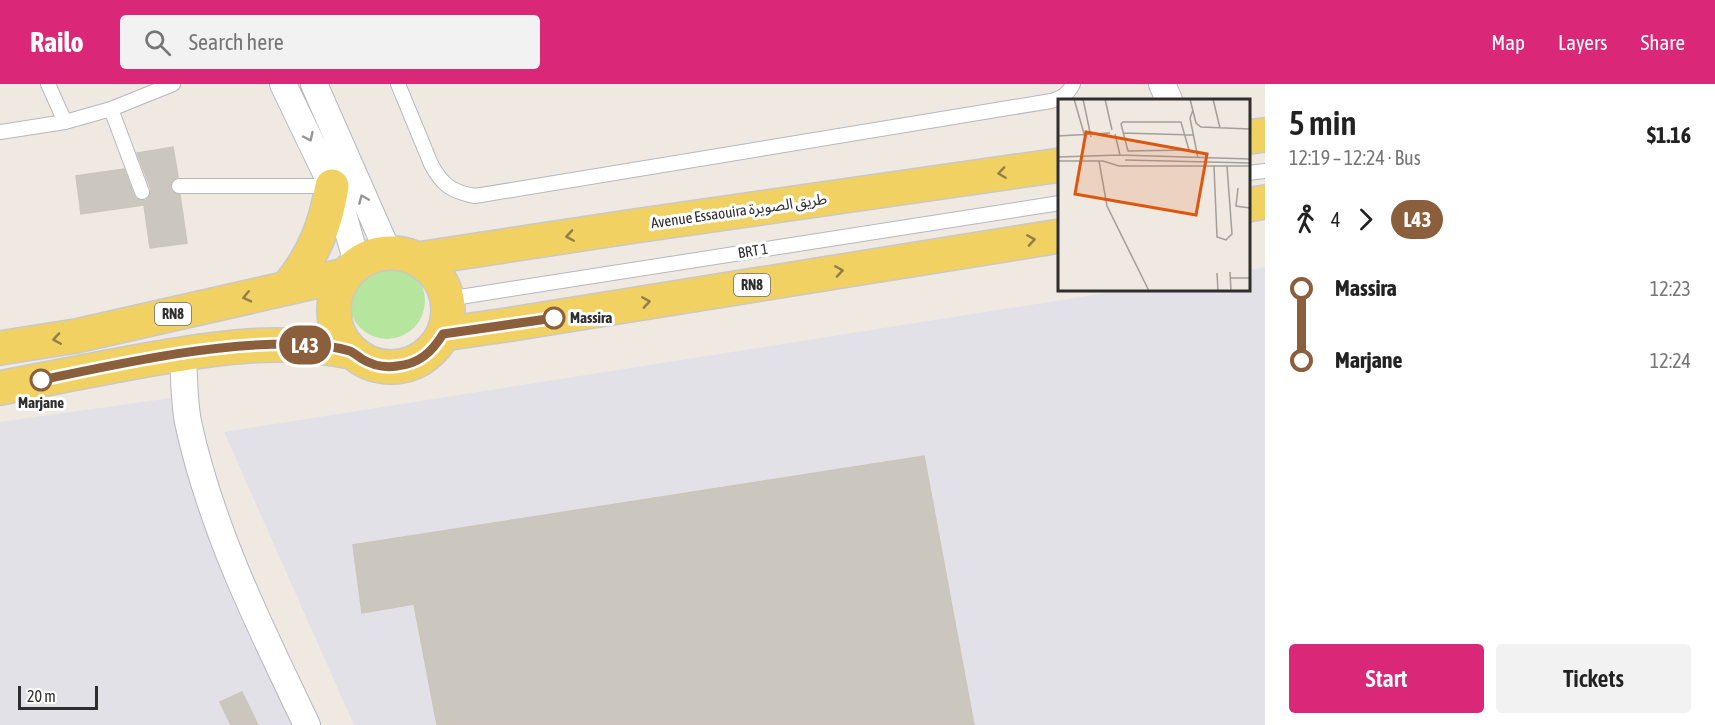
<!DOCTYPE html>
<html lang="en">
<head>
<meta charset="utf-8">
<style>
	body { margin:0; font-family:"Asap Condensed","Noto Sans Arabic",sans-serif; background:#f2f2f2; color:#222; height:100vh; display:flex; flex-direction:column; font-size:22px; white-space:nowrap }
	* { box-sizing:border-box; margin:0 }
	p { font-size:20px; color:#767676 }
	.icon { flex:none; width:33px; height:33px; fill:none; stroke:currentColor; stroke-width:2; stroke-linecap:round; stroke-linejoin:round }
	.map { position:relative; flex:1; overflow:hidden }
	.details { display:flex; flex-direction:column; background:#fff; width:450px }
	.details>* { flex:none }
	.badge { padding:0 12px; border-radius:20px; font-size:21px; line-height:39px }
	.scale { position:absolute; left:18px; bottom:15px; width:80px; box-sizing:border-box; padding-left:6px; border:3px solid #2e2e2e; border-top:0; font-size:16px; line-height:21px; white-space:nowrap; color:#2e2e2e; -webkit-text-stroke:4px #fff; paint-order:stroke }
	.map>.badge { position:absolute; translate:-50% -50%; box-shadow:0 0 0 3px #fff }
	.legs { display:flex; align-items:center; gap:9px; height:66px; padding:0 24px; font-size:20px }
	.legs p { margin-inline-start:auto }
	.head { display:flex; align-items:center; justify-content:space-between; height:102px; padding:0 24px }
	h1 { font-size:33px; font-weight:600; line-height:45px }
	.cta { display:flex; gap:12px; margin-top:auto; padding:12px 24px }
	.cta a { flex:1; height:69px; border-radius:6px; background:#db2777; color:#fff; font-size:24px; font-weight:600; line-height:69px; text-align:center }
	.cta a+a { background:#f2f2f2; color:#222 }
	ul { padding:0 24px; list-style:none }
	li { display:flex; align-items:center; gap:21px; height:72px; font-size:22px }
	li i { display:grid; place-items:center; width:9px; height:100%; margin:0 8px; background:currentColor }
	li i::after { content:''; width:15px; height:15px; margin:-8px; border:4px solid; border-radius:50%; background:#fff }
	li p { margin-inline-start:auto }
	li:first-child i { background:linear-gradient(#0000 50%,currentColor 0) }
	li:last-child i { background:linear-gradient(currentColor 50%,#0000 0) }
	header { display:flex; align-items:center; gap:36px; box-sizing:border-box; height:84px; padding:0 30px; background:#db2777; color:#fff }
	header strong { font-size:28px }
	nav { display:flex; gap:33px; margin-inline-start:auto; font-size:21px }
	.search { width:420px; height:54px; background:#f2f2f2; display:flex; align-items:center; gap:15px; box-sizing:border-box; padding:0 21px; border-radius:6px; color:#767676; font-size:22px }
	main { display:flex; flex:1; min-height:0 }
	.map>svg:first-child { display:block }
	.industrial { fill:#e3e1e8 }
	.green { fill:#b6e59e }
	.building { fill:#cbc7bf; stroke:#cbc5ba; stroke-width:1.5 }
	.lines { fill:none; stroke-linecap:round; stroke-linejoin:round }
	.lane-casing { stroke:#b4b7c1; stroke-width:16 }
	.street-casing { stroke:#b4b7c1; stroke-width:28 }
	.primary-casing { stroke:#c9c9c9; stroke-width:36 }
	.lane { stroke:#fff; stroke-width:14 }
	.street { stroke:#fff; stroke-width:26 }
	.primary { stroke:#f2d163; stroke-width:33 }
	.oneway { stroke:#969696 }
	.oneway2 { stroke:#908048 }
	.line-1-casing { stroke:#fff; stroke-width:14 }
	.line-1 { stroke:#8b5e3c; stroke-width:9 }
	.stop-1-dot { fill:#fff; stroke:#8b5e3c; stroke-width:3 }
	.labels { text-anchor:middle; stroke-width:6; stroke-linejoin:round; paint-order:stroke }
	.shield { fill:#fff; stroke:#6d6d6d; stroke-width:1.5 }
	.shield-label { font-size:14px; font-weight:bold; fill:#2e2e2e }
	.street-label { font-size:15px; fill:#2e2e2e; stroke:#fff }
	.stop-label { font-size:15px; font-weight:bold; fill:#2e2e2e; stroke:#fff; text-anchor:start }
	.inset-road { fill:none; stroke:#a29e99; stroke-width:1.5 }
	.view { fill:#df570e; fill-opacity:0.15; stroke:#df570e; stroke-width:3 }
	.inset-edge { fill:none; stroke:#2e2e2e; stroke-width:3 }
</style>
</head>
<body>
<header>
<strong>Railo</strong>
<div class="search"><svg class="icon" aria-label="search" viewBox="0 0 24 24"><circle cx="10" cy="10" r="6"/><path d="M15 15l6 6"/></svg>Search here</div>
<nav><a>Map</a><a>Layers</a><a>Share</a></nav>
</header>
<main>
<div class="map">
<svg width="1265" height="641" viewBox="0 0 1265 641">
	<rect width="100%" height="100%" fill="#efe9e1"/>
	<!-- industrial -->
	<path class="industrial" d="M1265,183V641H354L224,348L1125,206H1248L1249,186Z
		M185,312L198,377L318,641H0V338Z"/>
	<!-- green -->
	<path class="green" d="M349 217a38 38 0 1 1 76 0a38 38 0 1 1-76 0Z"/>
	<!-- building -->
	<path class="building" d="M173,63L178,93L172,97L170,103L174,109L180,111L187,159L150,164L144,121L81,130L76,92L124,85L134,112L137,115L145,117L149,113L151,105L137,69Z
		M924,372L974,641H437L414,520L362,529L353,461Z
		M242,608L258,641H231L220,618Z"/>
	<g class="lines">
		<!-- lane casing -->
		<g class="lane-casing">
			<path id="lane" d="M48,0L65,38
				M398,0L431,80C442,101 452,108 475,112L1051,17C1062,14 1068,10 1073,0
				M111,25L142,108
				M0,48L65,38L111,25L173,0
				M1248,89L1265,87
				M179,102H332
				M447,215L1060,119"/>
		</g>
		<!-- street casing -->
		<g class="street-casing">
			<path id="street" d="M283,0L332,102L344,133L357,179
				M314,0L388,168
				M1162,0L1169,16
				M183,270C184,292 184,316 188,338C211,445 260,543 307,641"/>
		</g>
		<!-- primary casing -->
		<g class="primary-casing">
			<path id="primary" d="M1248,53L1265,51
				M1248,121L1265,118
				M334 226a57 57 0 1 1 114 0a57 57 0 1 1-114 0Z
				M418,175L628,143L1060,81
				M287,204C313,173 326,141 332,102
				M443,250L506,241L1060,152
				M0,264L76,252L345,191
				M0,304C51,294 101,284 152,275C221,263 282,254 351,268"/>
		</g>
		<!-- lane -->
		<use href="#lane" class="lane"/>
		<!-- street -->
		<use href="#street" class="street"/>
		<!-- primary -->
		<use href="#primary" class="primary"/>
	</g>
	<!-- one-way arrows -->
	<defs><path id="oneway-chevron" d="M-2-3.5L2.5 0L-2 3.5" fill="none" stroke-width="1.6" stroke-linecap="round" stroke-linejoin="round" transform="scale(1.5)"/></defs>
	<g class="oneway">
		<use href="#oneway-chevron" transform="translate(309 53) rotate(65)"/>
		<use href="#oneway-chevron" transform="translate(363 115) rotate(-113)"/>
	</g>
	<g class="oneway2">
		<use href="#oneway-chevron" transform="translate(1002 89) rotate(172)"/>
		<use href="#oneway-chevron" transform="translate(570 152) rotate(171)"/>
		<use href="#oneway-chevron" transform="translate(1031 156) rotate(-9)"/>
		<use href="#oneway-chevron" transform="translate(839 187) rotate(-9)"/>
		<use href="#oneway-chevron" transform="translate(247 213) rotate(167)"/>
		<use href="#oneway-chevron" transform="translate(646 218) rotate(-9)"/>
		<use href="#oneway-chevron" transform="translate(57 255) rotate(171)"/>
	</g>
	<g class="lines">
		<!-- line-1 casing -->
		<g class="line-1-casing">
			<path id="line-1" d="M41,296C123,279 211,259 295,260C313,260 333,262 350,267C354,269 358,272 362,275C372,281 385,284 397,282C419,280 432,268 443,250L554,234"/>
		</g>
		<!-- line-1 -->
		<use href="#line-1" class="line-1"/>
	</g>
	<!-- markers -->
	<g class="stop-1-dot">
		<circle cx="554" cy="234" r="10"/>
		<circle cx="41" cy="296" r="10"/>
	</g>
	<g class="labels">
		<!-- shield labels -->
		<g class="shield">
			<rect x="734" y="190" width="36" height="22" rx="4.5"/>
			<rect x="155" y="219" width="36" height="22" rx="4.5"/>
		</g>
		<g class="shield-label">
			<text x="752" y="206">RN8</text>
			<text x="173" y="235">RN8</text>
		</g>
		<!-- street labels -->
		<g class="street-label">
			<text transform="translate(739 127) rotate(-8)" y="5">Avenue Essaouira طريق الصويرة</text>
			<text transform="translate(753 167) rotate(-9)" y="5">BRT 1</text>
		</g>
		<!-- stop labels -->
		<g class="stop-label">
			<text x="570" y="239">Massira</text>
			<text x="41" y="324" text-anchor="middle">Marjane</text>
		</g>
	</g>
	<!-- overview -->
	<g transform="translate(1058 15)">
		<rect width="192" height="192" fill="#efe9e1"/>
		<path class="inset-road" d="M16,0L27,38M25,0L33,38M47,0L54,31M132,0L138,24L143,28L192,30M155,0L162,29M135,11L132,19L140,59M65,23H123L131,51L70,52L63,25ZM65,34L135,36M57,35L62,56M0,37L52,34M0,58L62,56L192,60M67,61L192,64M0,62H45L61,67H192M41,62L49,107L91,192M156,67L159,138L168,141L174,135L169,67M180,89L178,107L192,109M172,173L173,192M159,174L160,192M172,179H192"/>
		<path class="view" d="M28,33L149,55L138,116L17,95Z"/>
		<rect width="192" height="192" class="inset-edge"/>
	</g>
</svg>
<div class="scale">20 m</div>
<b class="badge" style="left:305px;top:261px;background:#8b5e3c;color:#fff">L43</b>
</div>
<section class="details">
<div class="head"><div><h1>5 min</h1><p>12:19 – 12:24 · Bus</p></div><b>$1.16</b></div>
<div class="legs"><svg class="icon" aria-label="walk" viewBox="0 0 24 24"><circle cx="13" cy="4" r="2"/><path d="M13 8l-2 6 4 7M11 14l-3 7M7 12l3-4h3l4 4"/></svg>4<svg class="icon" aria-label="forward" viewBox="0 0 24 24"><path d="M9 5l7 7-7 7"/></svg><b class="badge" style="background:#8b5e3c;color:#fff">L43</b></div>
<ul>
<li><i style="color:#8b5e3c"></i><b>Massira</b><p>12:23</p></li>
<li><i style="color:#8b5e3c"></i><b>Marjane</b><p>12:24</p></li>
</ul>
<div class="cta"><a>Start</a><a>Tickets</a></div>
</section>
</main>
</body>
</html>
